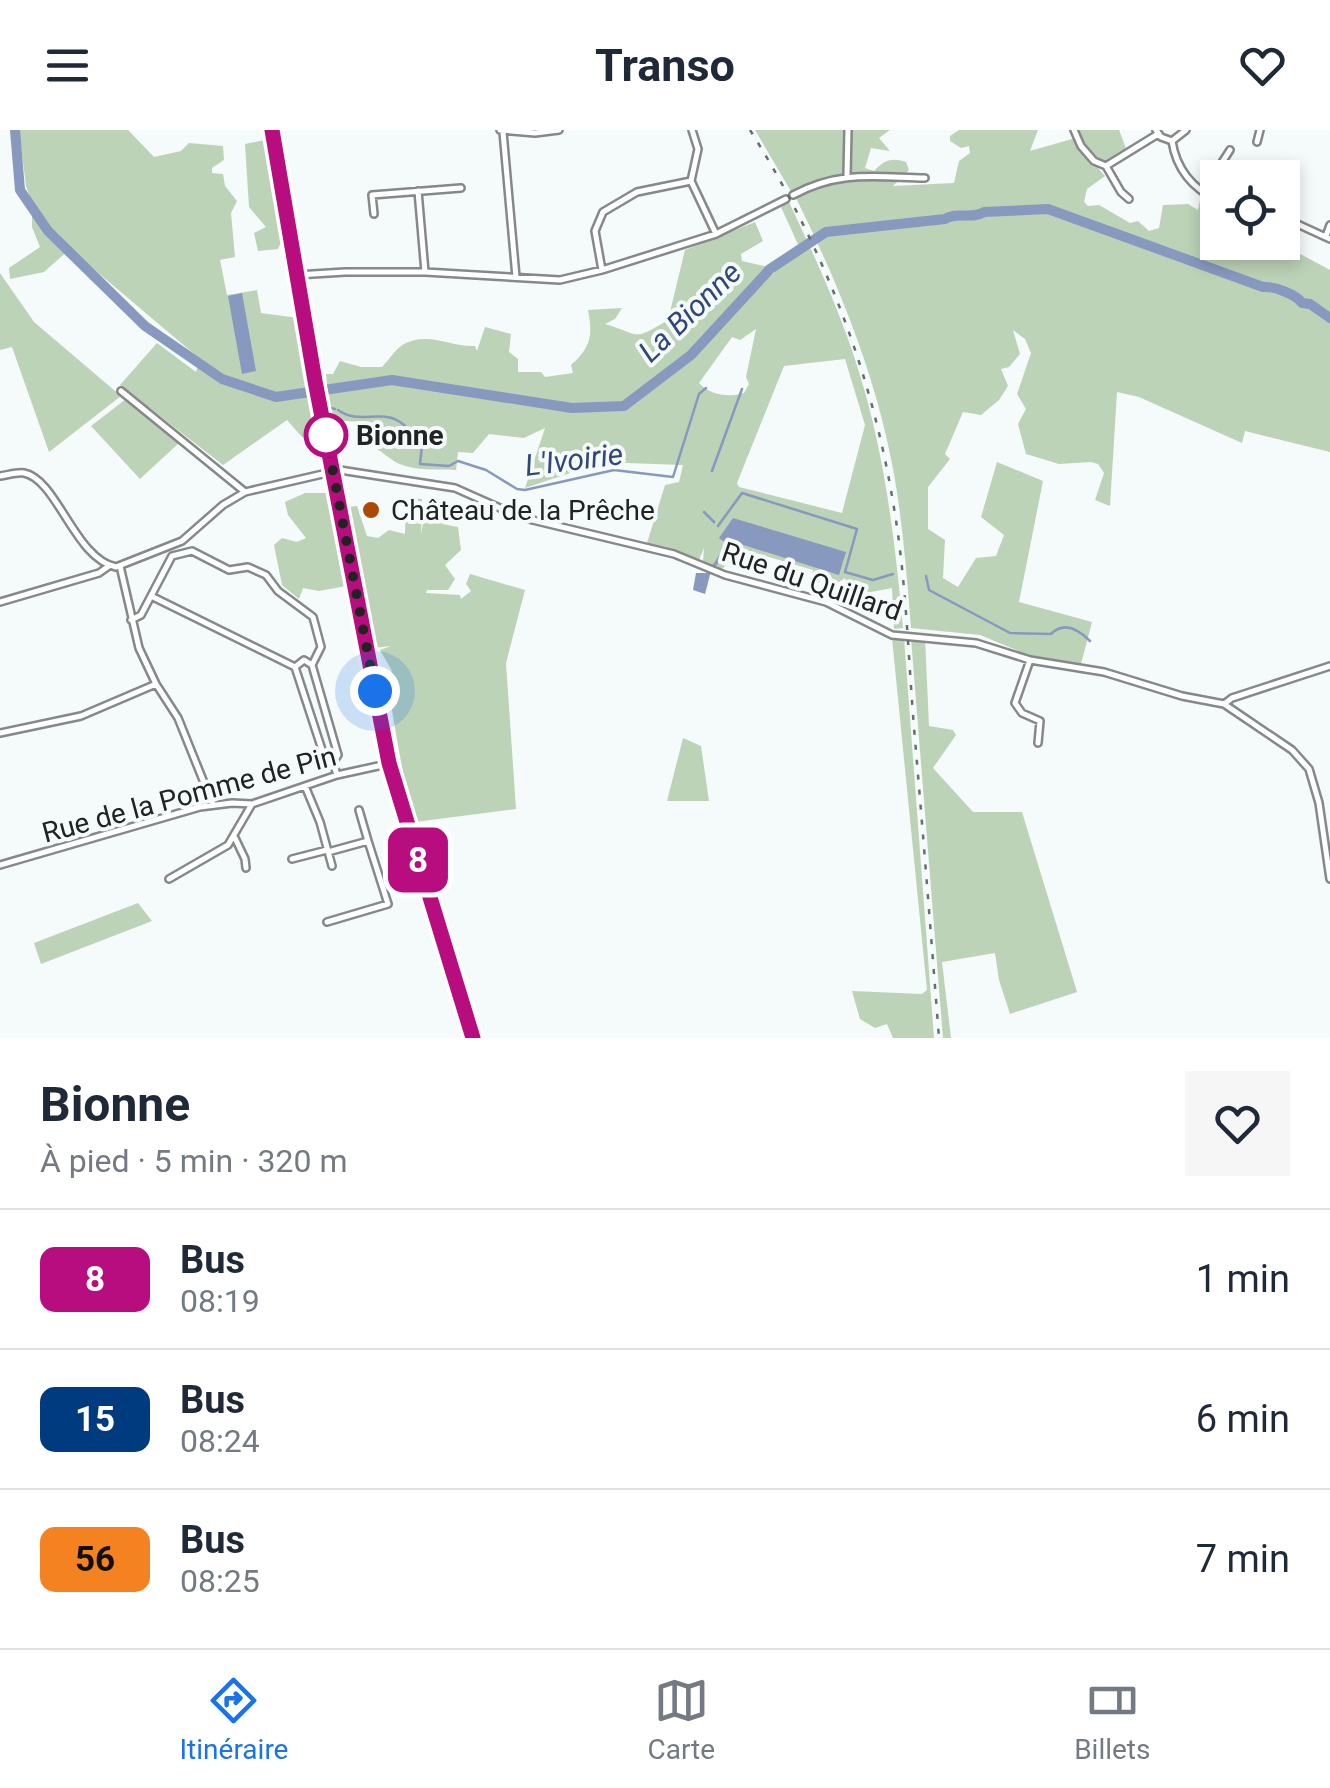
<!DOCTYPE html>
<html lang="fr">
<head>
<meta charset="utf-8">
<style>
	body { margin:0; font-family:Roboto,sans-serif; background:#f6f6f7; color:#1f2937; height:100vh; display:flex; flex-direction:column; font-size:38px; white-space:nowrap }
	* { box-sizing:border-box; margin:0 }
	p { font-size:32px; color:#747a83 }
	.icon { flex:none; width:55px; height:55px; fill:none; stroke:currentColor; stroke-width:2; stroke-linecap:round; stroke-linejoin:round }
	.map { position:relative; height:908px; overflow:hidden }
	.sheet { display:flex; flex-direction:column; background:#fff; flex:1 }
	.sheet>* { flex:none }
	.badge { padding:0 20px; border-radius:15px; font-size:35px; line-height:65px }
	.fabs { position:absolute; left:1200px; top:30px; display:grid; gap:20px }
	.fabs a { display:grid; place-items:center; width:100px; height:100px; border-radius:0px; background:#fff; box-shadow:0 5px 15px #0003; font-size:50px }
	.you { position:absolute; width:50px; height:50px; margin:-25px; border:8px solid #fff; border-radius:50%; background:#1a73e8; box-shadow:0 0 0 15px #1a73e833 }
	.map>.badge { position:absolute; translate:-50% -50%; box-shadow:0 0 0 5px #fff }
	.round { display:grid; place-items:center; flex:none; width:105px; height:105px; border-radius:0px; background:#f6f6f7 }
	.overview { display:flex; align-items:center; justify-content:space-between; height:170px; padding:0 40px }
	h1 { font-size:48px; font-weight:700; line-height:75px }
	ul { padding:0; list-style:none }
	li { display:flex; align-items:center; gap:30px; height:140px; padding:0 40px; border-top:2px solid #e0e1e3 }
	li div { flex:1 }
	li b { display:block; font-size:38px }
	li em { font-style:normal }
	li .badge { min-width:110px; font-weight:700; text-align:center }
	header { display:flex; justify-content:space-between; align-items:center; height:130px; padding:0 40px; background:#fff; font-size:45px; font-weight:700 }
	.tabs { display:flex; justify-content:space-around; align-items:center; height:140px; border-top:2px solid #e0e1e3; background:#fff; font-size:28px; color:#747a83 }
	.tabs a { display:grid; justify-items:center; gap:5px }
	.tabs .current { color:#1a73e8 }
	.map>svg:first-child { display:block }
	.green { fill:#bcd3b7; fill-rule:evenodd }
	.water { fill:#8799bf }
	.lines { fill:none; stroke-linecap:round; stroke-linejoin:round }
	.stream { stroke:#8799bf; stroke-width:2.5 }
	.river { stroke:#8799bf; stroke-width:10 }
	.street-casing { stroke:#858989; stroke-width:10 }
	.secondary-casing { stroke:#858989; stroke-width:12 }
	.street { stroke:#fff; stroke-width:5 }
	.secondary { stroke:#c7e8f9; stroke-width:8 }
	.rail { stroke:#696c6c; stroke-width:2.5; stroke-dasharray:5 10; stroke-linecap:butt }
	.line-casing { stroke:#fff; stroke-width:22 }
	.line { stroke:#b80d7f; stroke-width:15 }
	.walk { stroke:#212323; stroke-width:10; stroke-dasharray:0 18 }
	.stop-dot { fill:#fff; stroke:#b80d7f; stroke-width:5 }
	.poi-dot { fill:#ab4a04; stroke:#f5fafa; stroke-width:4 }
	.labels { text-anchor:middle; stroke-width:8; stroke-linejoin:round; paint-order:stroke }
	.stop-label { font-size:28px; font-weight:bold; fill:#212323; stroke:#f5fafa; text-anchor:start }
	.poi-label { font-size:28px; fill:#212323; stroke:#f5fafa; text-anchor:start }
	.street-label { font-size:28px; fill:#212323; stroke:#f5fafa }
	.water-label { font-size:30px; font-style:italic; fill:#31477a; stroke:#f5fafa }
</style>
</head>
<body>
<header><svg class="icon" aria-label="menu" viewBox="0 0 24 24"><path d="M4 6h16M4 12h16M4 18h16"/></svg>Transo<svg class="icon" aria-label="heart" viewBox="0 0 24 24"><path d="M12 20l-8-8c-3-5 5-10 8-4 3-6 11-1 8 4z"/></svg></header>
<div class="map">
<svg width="1330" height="908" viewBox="0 0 1330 908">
	<rect width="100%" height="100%" fill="#f5fafa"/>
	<!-- green -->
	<path class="green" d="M16,0H128L154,27L181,21L189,13L223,16L224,30L212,38V43L223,44L225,56L237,71L231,83L235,127L220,130L227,165L257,160L261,183L298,188L322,311L302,307L287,290L223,335L120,255L157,213L196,242L200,229L70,119L44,142L10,149L9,138L40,117L32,97V72L26,56L20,8L17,9Z
		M755,0H847L845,40L841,45L792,63Z
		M850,0H890L879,8L890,21L871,18L865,38L874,41C884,30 892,27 906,32L909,40L893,56L954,53L959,31L970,23L969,16L961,18L950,11V6L959,0H1038L1030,21L1079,7L1076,0H1119L1127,21L1098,38L1105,46L1087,59L1084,72L1088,76L1099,75L1130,93L1138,91L1149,101L1159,98L1163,75L1188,74L1198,80L1201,65L1206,69L1202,85L1213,86L1215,80L1206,77L1211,72L1217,74L1213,104L1217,105L1218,112L1280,113L1330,140V322L1245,301L1242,313L1139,267L1117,262L1110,376L1095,370L1104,343L1098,334L1091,332L1059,334L1026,324L1018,294L1026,279L1017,264L1031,223L1025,209L1013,200L1020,224L1009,237L1001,239L1008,256L999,270L981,285L963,282L945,324L950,329L928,357V399L945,410L943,448L958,457L976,428L996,426L1004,405L981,387L997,332L1043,351L1019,472L1092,492L1081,534L1028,525L980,505L911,498C907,447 903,395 894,344C877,248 839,155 796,68L817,56L851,49Z
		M269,9L283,108L278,119L258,121L254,103L266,97L249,77L245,14Z
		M789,72C815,127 841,183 859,242C885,325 895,411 903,498L894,499L892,458L850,466L845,448L839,452L843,464H829L826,460L832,450L822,445L819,453L811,450L813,440L742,419L721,440L703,432L704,418L699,430L647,413L665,355L679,352L683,335L627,333L591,336L525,358L545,298L524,308L489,304L473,323L458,322L456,340C436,339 408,342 391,329C381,322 376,317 364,311L361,292L331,290L326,244H333L340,231L361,237H382C388,231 396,218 404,214C427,201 451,217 475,216L477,221L485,197L511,204L509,222L518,229V242H541L545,247L573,243L571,235C591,217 593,206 588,180L622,178L615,189L605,194C642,205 631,212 668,190L685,120L755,92L763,111L741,124L742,131L769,137L773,145L777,136L801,121L781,77ZM756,199L746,247L749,254L744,263C728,268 710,265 699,253L732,207L740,210ZM845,229L865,295L842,383L739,357L737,353L784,236Z
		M0,143L34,192L121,266L49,322L12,217L0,220Z
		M126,269L180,312L140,349L91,296Z
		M305,363H327L346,456L319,461L303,458L299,469L282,455L274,415L282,408L297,412L306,408L288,385L285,372Z
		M406,368L422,369L421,404L427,371L437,374L442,394L458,397L461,420L445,435L455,449L448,460H427L426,463L460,465L461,469L471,461L466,454L470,444L525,460L506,533L516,679L415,692C401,645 396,597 386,548L392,541L380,520L391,516L374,518L348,377L357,376L367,406L378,408L389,400L405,404Z
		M892,508H904L934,908H893L887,894L875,898L860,889L852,861L922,864L927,860Z
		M911,508H925L929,596L953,600L956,605L933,638L973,682H1022L1077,862L1010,884L999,850L995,823L942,832L951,908H943Z
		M683,608L701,616L709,671H667Z
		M138,773L152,791L41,834L34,813Z"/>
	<!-- water -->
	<path class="water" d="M242,163L256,241L242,244L228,166Z
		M733,388L846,422L839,445L737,413L711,441L705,464L693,460L696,443H707L727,414L719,408Z"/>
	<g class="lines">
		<!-- stream -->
		<path class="stream" d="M308,264L313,280
			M327,277L335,279
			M338,280C358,295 381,279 400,292C408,297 415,307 422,315L420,334L449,336L458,331L486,340L517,359L525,360L614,340L673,347L699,264L706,258
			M712,341L742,259
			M704,382L714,392
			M718,396L742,363L857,399L845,442L873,450L893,444
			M926,446L929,460L1010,503L1051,504C1064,491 1079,500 1090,511"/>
		<!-- river -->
		<path class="river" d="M15,0L20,60L48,101L145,196L222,249L276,267L392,250L572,278L624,276L691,225L770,139L826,102L945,89C957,81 972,90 984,82L1048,79L1263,157C1273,156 1296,164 1302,173L1310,174L1330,188"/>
		<!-- street casing -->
		<g class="street-casing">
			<path id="street" d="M500,0L535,3L559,0
				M692,0L698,19L691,51L716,104
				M1074,0L1081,16L1094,31L1106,36L1121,62L1129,69
				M1156,0L1161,7L1172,11L1186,0
				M503,2L516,147
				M1172,11C1176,38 1192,59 1218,70
				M1257,12L1260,0
				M1106,36L1158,4
				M847,45L848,0
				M418,61L425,142
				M1203,62L1230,20
				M793,65C839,40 875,47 925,48
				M374,84L372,65L461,58
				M1282,87L1330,109
				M1326,106L1330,95
				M602,140L595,101L603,82L637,62L691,51
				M297,145L345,142H425L560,150L602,140L716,104L786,69
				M121,261L245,362
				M0,346C8,345 16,342 24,343C57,349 75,429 116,437L182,411L223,375L245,362L340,340L455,358L520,387L674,424L725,445L826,472L892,505L976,513L1030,530L1104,542L1182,566L1224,574L1292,620L1309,639L1319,673L1330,749
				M120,436L139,518L156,554L178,588L213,675
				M151,466L295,537L326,632H333L337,645
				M0,472L99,443L109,436
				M131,490L141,485L172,426L192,421L229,440L248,437L266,445L278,461L313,487L321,517L312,535
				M1030,530L1015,573L1022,583L1040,591L1038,613
				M312,535L338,625L333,632
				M295,537L304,530L312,535
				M1224,574L1232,568L1330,536
				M0,603L81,586L156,554
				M305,656L320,692L332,736
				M235,708L245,729L246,738
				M328,722L368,711L359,680
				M292,729L327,720
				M0,735L200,677L232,673L252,674L337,645L387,634
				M169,749L228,715L252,674
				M327,792L388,774L368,711"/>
		</g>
		<!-- secondary casing -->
		<g class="secondary-casing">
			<path id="secondary" d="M272,0L314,247L390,639L473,908"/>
		</g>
		<!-- street -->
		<use href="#street" class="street"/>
		<!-- secondary -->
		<use href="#secondary" class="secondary"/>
		<!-- rail -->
		<path class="rail" d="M750,0C822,114 871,239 893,372C906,446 908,523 914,598C923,702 931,805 939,908"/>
	</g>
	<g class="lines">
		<!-- line casing -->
		<g class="line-casing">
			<path id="line" d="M272,0L315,251L389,633L473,908"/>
		</g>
		<!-- line -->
		<use href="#line" class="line"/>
		<!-- walk -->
		<path class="walk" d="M326,305L375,561"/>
	</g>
	<!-- markers -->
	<circle class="stop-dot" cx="326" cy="305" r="20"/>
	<circle class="poi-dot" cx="371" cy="380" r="10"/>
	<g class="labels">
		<!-- stop labels -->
		<g class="stop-label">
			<text x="356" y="315">Bionne</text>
		</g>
		<!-- poi labels -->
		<g class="poi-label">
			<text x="391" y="390">Château de la Prêche</text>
		</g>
		<!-- street labels -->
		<g class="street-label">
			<text transform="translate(812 451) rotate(19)" y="10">Rue du Quillard</text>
			<text transform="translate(189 664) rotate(-15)" y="10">Rue de la Pomme de Pin</text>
		</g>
		<!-- water labels -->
		<g class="water-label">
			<text transform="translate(690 182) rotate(-44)" y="10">La Bionne</text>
			<text transform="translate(574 330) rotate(-7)" y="10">L'Ivoirie</text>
		</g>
	</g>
</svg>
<div class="fabs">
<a><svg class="icon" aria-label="locate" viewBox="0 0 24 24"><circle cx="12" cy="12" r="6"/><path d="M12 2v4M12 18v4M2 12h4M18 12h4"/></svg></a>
</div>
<div class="you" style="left:375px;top:561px"></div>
<b class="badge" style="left:418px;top:730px;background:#b80d7f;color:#fff">8</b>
</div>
<section class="sheet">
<div class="overview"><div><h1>Bionne</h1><p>À pied · 5 min · 320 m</p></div><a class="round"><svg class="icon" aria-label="heart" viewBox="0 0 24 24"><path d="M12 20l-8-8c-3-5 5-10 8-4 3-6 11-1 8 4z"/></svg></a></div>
<ul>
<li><span class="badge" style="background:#b80d7f;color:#fff">8</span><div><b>Bus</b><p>08:19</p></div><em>1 min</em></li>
<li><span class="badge" style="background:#003b80;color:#fff">15</span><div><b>Bus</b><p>08:24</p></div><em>6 min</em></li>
<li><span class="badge" style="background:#f58220;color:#111">56</span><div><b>Bus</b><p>08:25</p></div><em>7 min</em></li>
</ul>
</section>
<nav class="tabs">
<a class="current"><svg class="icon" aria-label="directions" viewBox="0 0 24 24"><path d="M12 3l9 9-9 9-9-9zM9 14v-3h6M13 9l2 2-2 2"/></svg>Itinéraire</a>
<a><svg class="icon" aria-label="map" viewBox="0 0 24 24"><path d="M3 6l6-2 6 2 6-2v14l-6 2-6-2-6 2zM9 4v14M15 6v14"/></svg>Carte</a>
<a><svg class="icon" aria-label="tickets" viewBox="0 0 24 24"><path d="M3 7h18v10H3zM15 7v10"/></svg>Billets</a>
</nav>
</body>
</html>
